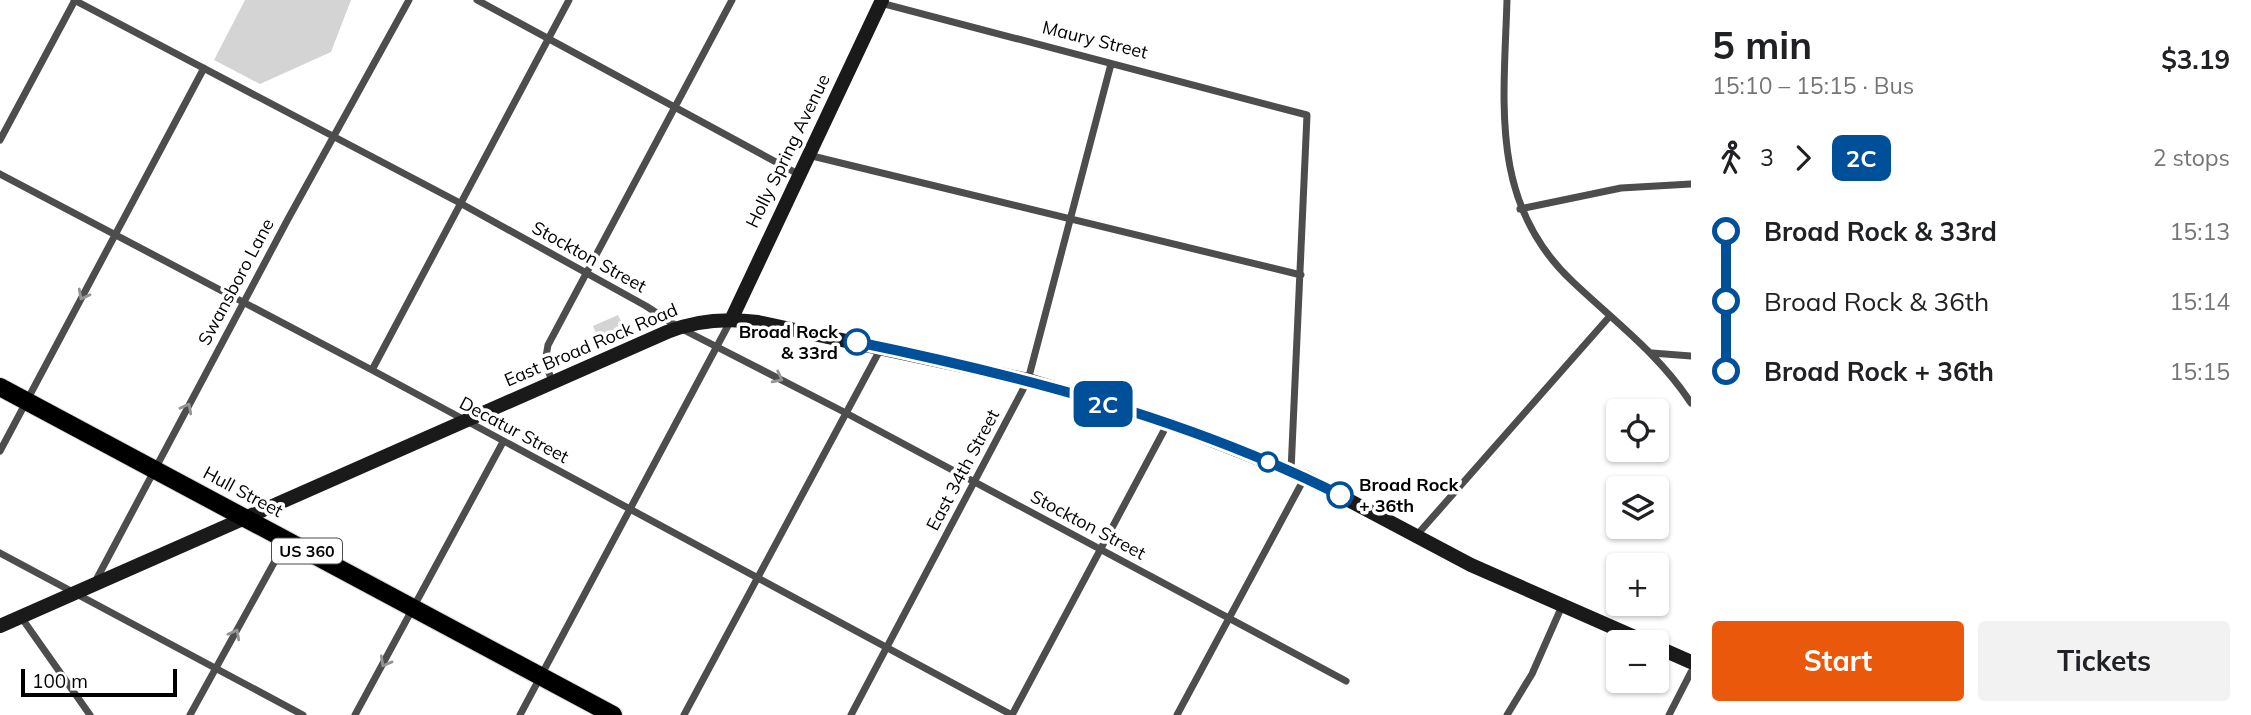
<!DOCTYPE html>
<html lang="en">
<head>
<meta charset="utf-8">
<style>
	body { margin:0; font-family:Mulish,sans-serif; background:#f2f2f2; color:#202124; height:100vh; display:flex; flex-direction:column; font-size:26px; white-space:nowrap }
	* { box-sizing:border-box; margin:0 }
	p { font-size:23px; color:#757577 }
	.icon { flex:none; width:38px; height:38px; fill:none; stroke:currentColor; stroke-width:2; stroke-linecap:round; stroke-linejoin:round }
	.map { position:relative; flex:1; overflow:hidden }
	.panel { display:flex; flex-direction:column; background:#fff; width:560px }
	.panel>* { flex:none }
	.badge { padding:0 14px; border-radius:10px; font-size:24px; line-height:46px }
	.controls { position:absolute; left:1606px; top:399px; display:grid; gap:14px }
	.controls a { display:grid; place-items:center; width:63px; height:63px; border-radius:7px; background:#fff; box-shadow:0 2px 5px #0004; font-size:35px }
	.scale { position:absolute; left:21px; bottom:18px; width:156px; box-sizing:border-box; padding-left:7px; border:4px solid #000; border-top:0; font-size:19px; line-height:24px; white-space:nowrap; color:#000; -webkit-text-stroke:5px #fff; paint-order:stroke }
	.map>.badge { position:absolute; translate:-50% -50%; box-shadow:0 0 0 4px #fff }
	.legs { display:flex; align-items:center; gap:10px; height:77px; padding:0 21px; font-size:23px }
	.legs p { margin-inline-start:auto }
	.summary { display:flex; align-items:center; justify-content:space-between; height:119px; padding:0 21px }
	h1 { font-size:38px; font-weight:700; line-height:52px }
	.action { display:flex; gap:14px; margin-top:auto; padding:14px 21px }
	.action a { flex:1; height:80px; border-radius:7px; background:#ea580c; color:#fff; font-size:28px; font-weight:700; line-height:80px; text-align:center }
	.action a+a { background:#f2f2f2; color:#202124 }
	ul { padding:0 21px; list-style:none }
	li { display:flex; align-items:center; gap:24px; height:70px; font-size:26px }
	li i { display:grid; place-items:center; width:10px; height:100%; margin:0 9px; background:currentColor }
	li i::after { content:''; width:18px; height:18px; margin:-9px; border:5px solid; border-radius:50%; background:#fff }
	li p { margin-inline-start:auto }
	li:first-child i { background:linear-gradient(#0000 50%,currentColor 0) }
	li:last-child i { background:linear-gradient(currentColor 50%,#0000 0) }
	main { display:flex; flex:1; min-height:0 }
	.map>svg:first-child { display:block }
	.green { fill:#d4d4d4 }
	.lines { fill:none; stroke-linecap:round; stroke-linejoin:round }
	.primary-casing { stroke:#dbdbdb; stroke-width:20 }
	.street { stroke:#4d4d4d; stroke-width:7 }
	.secondary { stroke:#1a1a1a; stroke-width:14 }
	.primary { stroke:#000; stroke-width:18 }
	.oneway { stroke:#949494 }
	.line-1-casing { stroke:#fff; stroke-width:16 }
	.line-1 { stroke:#004f99; stroke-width:10 }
	.stop-1-dot { fill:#fff; stroke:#004f99; stroke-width:3.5 }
	.labels { text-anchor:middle; stroke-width:7; stroke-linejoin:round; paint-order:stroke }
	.shield { fill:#fff; stroke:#4c4c4c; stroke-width:2 }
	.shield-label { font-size:16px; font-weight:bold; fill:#000 }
	.street-label { font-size:18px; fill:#000; stroke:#fff }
	.stop-label { font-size:18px; font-weight:bold; fill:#000; stroke:#fff; text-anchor:end }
</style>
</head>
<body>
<main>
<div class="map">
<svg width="1691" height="715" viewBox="0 0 1691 715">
	<rect width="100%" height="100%" fill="#fff"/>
	<!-- green -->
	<path class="green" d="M245,0H351L331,52L260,84L214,60Z
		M618,315L626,331L600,342L593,326Z"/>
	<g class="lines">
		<!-- primary casing -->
		<g class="primary-casing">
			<path id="primary" d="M0,387L613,715"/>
		</g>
		<!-- street -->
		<path class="street" d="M74,0L460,203L646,306L678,327L846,413L1346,681
			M477,0L798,174
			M1507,0C1504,103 1489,203 1572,281C1614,321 1659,354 1691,403
			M881,3L1307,115L1291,471
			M0,140L75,0
			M808,155L1301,275
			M0,174L372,370L1012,715
			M1520,209L1621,188L1691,184
			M1652,353L1691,356
			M372,370L569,0
			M552,381L545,362L548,345L732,0
			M0,451L204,68
			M1416,536L1610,316
			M0,553L303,715
			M95,582L288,219L409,0
			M21,617L90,715
			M190,715L286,541
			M355,715L503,442
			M520,715L731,320
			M684,715L881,348
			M851,715L1028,380L1111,64
			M1012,715L1168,423
			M1177,715L1305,477
			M1507,715L1532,674L1562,606
			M1669,715L1691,672"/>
		<!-- secondary -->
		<path class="secondary" d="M731,320L882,0
			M0,626L667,332C696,320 727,318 758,322L1028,380L1168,423L1305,477L1471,565L1646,642
			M1657,647L1691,662"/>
		<!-- primary -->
		<use href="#primary" class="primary"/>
	</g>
	<!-- one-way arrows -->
	<defs><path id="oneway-chevron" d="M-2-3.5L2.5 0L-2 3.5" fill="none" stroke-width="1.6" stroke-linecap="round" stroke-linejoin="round" transform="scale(1.75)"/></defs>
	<g class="oneway">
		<use href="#oneway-chevron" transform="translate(83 295) rotate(118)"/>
		<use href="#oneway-chevron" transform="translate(778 378) rotate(27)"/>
		<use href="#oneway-chevron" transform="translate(187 408) rotate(-62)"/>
		<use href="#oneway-chevron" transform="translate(235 634) rotate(-62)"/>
		<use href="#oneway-chevron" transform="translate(385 662) rotate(119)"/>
	</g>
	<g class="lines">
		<!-- line-1 casing -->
		<g class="line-1-casing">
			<path id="line-1" d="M857,342C1022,376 1189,419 1340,495"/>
		</g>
		<!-- line-1 -->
		<use href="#line-1" class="line-1"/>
	</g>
	<!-- markers -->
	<g class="stop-1-dot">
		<circle cx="857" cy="342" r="12"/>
		<circle cx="1268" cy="462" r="9"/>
		<circle cx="1340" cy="495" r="12"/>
	</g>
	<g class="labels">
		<!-- shield labels -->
		<rect class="shield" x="272" y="538.5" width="70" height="25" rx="5"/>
		<g class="shield-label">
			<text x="307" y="557">US 360</text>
		</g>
		<!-- street labels -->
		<g class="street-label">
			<text transform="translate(1095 40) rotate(14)" y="6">Maury Street</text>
			<text transform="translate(788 151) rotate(-64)" y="6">Holly Spring Avenue</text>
			<text transform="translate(589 257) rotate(29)" y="6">Stockton Street</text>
			<text transform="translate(236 282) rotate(-62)" y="6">Swansboro Lane</text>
			<text transform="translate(591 345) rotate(-23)" y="6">East Broad Rock Road</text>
			<text transform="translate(514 430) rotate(28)" y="6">Decatur Street</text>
			<text transform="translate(963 470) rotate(-62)" y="6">East 34th Street</text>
			<text transform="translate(243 492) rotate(28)" y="6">Hull Street</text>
			<text transform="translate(1088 525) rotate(28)" y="6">Stockton Street</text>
		</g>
		<!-- stop labels -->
		<g class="stop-label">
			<text x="838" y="338">Broad Rock<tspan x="838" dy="21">&amp; 33rd</tspan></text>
			<text x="1359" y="491" text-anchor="start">Broad Rock<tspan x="1359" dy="21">+ 36th</tspan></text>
		</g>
	</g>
</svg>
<div class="controls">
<a><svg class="icon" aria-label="locate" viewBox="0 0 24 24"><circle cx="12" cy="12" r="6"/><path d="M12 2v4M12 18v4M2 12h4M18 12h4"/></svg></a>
<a><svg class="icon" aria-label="layers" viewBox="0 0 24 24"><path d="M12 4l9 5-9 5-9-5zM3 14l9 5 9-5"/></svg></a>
<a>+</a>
<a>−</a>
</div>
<div class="scale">100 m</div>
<b class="badge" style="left:1103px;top:404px;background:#004f99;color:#fff">2C</b>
</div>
<section class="panel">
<div class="summary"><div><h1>5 min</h1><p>15:10 – 15:15 · Bus</p></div><b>$3.19</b></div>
<div class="legs"><svg class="icon" aria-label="walk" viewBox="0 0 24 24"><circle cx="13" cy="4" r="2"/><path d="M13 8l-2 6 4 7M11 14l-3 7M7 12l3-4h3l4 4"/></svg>3<svg class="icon" aria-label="forward" viewBox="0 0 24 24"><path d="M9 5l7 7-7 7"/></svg><b class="badge" style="background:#004f99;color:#fff">2C</b><p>2 stops</p></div>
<ul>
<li><i style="color:#004f99"></i><b>Broad Rock &amp; 33rd</b><p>15:13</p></li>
<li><i style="color:#004f99"></i><span>Broad Rock &amp; 36th</span><p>15:14</p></li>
<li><i style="color:#004f99"></i><b>Broad Rock + 36th</b><p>15:15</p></li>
</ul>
<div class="action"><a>Start</a><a>Tickets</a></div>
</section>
</main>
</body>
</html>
